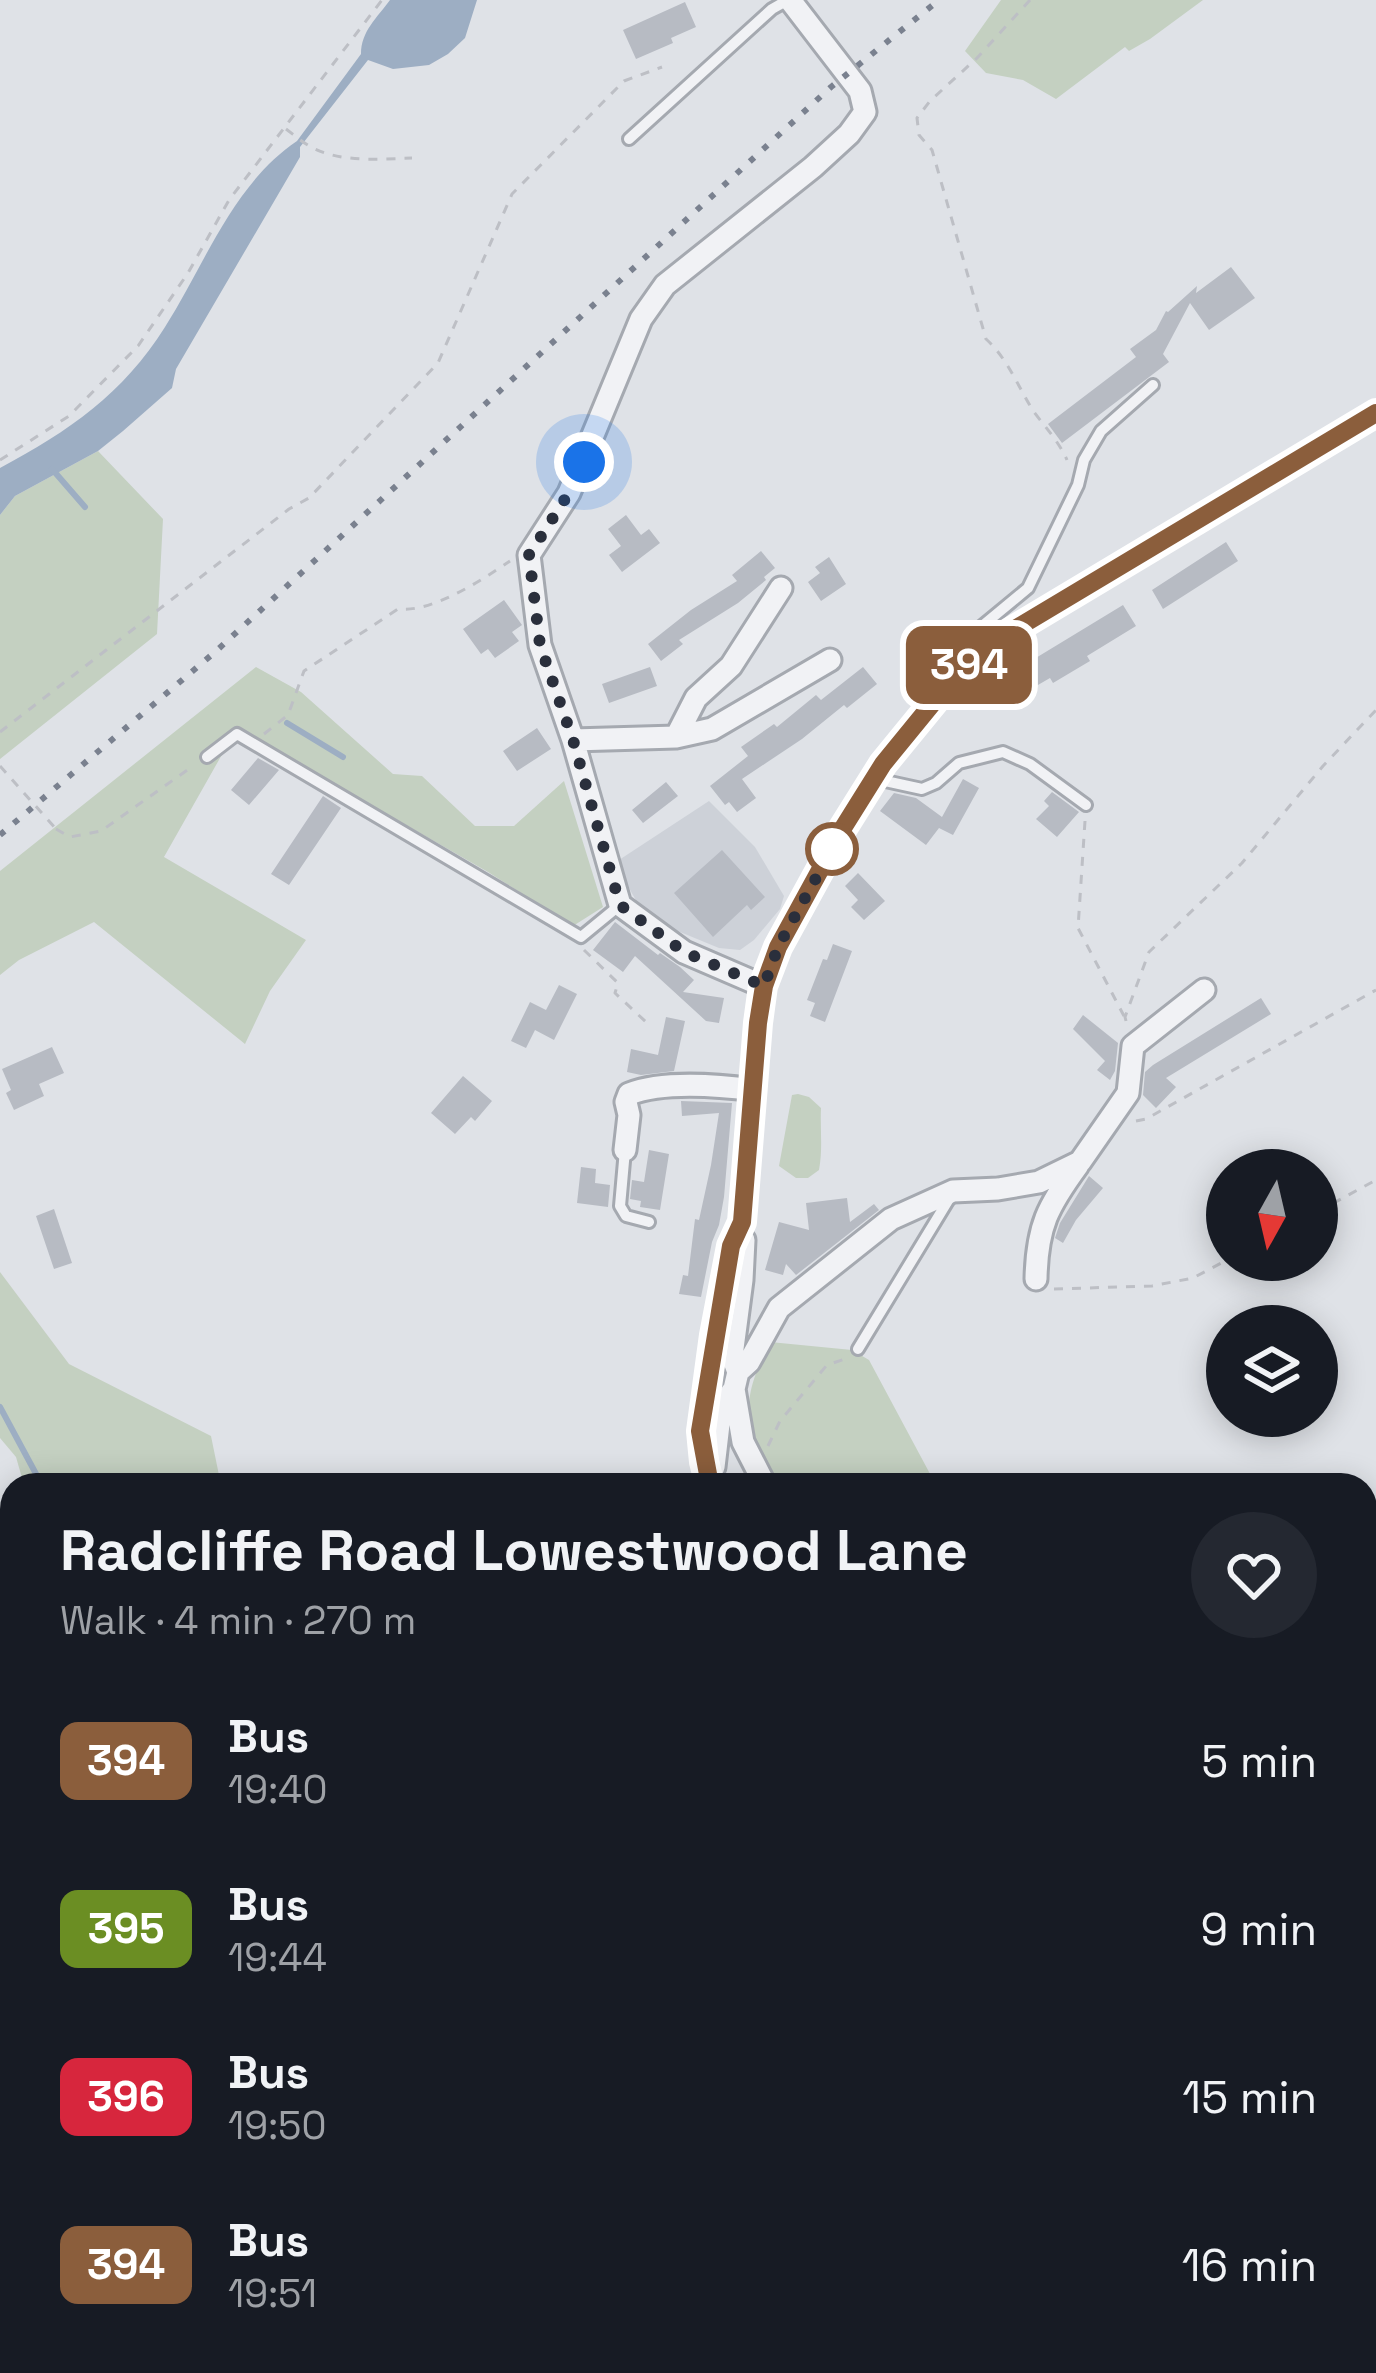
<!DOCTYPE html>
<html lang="en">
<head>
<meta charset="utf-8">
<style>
	body { margin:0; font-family:"Space Grotesk",sans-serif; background:#242831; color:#f1f3f6; height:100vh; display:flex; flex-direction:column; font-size:45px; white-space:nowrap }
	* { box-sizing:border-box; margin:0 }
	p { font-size:39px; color:#9ea1a6 }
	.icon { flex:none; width:66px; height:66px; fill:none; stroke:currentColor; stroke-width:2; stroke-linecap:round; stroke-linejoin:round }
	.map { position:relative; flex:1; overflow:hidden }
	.drawer { position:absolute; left:0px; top:1473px; width:1377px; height:900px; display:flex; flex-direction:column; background:#171b24; border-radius:36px 36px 0 0; box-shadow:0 6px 30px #0003 }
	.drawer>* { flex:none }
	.badge { padding:0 24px; border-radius:18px; font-size:42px; line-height:78px }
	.needle { width:78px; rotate:188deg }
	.tools { position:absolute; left:1206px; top:1149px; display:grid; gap:24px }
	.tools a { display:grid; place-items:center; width:132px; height:132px; border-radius:50%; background:#171b24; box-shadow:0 6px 30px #0003; font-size:60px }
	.you { position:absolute; width:60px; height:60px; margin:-30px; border:9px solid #fff; border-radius:50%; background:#1a73e8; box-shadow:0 0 0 18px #1a73e833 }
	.map>.badge { position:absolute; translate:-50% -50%; box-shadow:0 0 0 6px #fff }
	.round { display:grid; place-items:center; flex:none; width:126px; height:126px; border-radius:63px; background:#242831 }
	.overview { display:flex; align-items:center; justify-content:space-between; height:204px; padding:0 60px }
	h1 { font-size:57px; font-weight:800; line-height:90px }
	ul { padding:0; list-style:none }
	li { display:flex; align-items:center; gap:36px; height:168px; padding:0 60px }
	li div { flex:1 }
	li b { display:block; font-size:45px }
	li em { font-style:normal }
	li .badge { min-width:132px; font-weight:700; text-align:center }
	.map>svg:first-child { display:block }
	.built { fill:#cdd1d8 }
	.green { fill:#c4d0c1 }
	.water { fill:#9daec3 }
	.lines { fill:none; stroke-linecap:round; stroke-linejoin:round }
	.stream { stroke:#9daec3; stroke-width:6 }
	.building { fill:#b7bbc3 }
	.lane-casing { stroke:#a5a9b0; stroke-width:16 }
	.street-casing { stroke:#a5a9b0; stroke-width:27 }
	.path { stroke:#bdbfc5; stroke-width:3; stroke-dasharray:9 9; stroke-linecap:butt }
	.lane { stroke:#f1f2f5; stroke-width:10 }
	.street { stroke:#f1f2f5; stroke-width:21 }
	.secondary { stroke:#fff; stroke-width:30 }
	.rail { stroke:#7a818f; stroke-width:6; stroke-dasharray:6 12; stroke-linecap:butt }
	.path-bridge { stroke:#bdbfc5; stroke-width:3; stroke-dasharray:9 9; stroke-linecap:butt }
	.line-casing { stroke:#fff; stroke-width:27 }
	.line { stroke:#8b5e3c; stroke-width:18 }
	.walk { stroke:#2a2f3c; stroke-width:12; stroke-dasharray:0 21.6 }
	.stop-dot { fill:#fff; stroke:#8b5e3c; stroke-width:6 }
</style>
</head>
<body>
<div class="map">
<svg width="1376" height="2373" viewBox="0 0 1376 2373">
	<rect width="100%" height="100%" fill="#dfe2e7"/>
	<!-- built -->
	<path class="built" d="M709,801L755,847L784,896L780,909L754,940L740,950L719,948L646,918L629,888L619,860Z"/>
	<!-- green -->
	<path class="green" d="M1001,0H1203L1150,39L1129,51L1125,47L1056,99L1023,80L986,73L965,51Z
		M98,451L163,519L157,634L0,759V515L15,496Z
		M256,667L301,692L393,774L422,776L475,826H514L564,781L603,907L573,926L488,872L237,728L164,857L306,940L270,991L245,1044L94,922L19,960L0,975V871Z
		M798,1094L809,1097L821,1108C820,1129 823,1149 819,1170L808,1178H796L779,1166L792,1095Z
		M0,1272L69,1364L211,1436L221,1485H24L16,1457L0,1438Z
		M770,1342L852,1350L869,1360L936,1485H777C744,1425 738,1405 770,1342Z
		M509,2361H734L781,2373H503Z"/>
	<!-- water -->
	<path class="water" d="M390,0H477L465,38L448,54L429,65L393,69L368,60L300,147V157L176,369L172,388L123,431L98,451L15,496L0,515V468C69,431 123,394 165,327C205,264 233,184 297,141L361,54C361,31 377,18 390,0Z"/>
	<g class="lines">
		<!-- stream -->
		<path class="stream" d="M52,469L85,507
			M287,723L343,757
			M0,1407L42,1485"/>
	</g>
	<!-- building -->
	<path class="building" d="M685,2L696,27L671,38L673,43L636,59L623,30Z
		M1231,267L1255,298L1209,330L1190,303L1163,354L1169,362L1062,443L1048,424L1136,357L1130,349L1156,330L1166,311L1168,312L1197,286L1196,293Z
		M626,515L641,535L649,529L660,543L622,572L609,555L621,546L608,529Z
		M1226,542L1238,561L1163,609L1152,590Z
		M761,551L775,568L764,577L766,580L738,603L679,640L683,644L661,661L648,644L691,610L737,581L732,575Z
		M829,557L846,584L821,601L808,582L820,573L815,567Z
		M504,600L522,625L512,632L519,641L495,658L488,649L481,654L463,629Z
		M1123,605L1136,626L1087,656L1090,661L1053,683L1050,678L995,710L983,690Z
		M650,667L657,686L609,703L602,684Z
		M863,667L877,684L847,708L844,705L802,739L742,779L756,798L737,812L729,802L725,805L710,786L748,756L741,747L774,724L777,727L816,695L821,700Z
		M537,728L551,749L517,771L503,751Z
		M258,758L279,770L249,805L231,790Z
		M963,779L979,788L953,835L939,828L926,845L880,811L894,793L916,798L942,817Z
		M666,782L678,796L643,823L632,810Z
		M1052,792L1079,812L1057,837L1036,819L1049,806L1044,801Z
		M323,796L341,808L289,885L271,874Z
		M722,850L765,897L751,910L747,905L713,937L674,893Z
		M858,873L885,901L864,920L851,907L858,900L845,886Z
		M615,922L658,955L660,953L680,967L694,980L683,992L724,998L719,1023L706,1021L635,956L623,972L593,950Z
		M833,944L852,951L825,1022L810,1016L815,1003L807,1000L823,959L827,960Z
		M559,985L577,994L554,1040L535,1030L526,1048L511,1041L530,1002L546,1010Z
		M1261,998L1271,1014L1166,1078L1176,1087L1156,1108L1143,1095L1145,1072L1153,1065Z
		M1083,1015L1118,1043L1115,1071L1110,1080L1097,1070L1105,1061L1073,1029Z
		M666,1017L685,1021L674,1071L641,1075L627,1072L631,1049L658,1055Z
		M52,1047L64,1073L39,1084L44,1096L14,1110L6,1093L11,1090L2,1069Z
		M463,1076L492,1101L475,1121L471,1117L455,1134L431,1113Z
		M681,1101L732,1103L724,1197L719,1225L712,1242L701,1297L679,1294L683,1275L688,1276L695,1219L699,1220L711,1165L719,1113L682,1116Z
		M649,1150L669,1154L660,1210L640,1207L641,1201L630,1199L632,1180L644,1182Z
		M581,1167L596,1169L595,1183L610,1185L608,1207L577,1203Z
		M1089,1176L1103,1188L1076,1220L1063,1243L1055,1238L1060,1223Z
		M847,1198L850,1222L874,1204L879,1210L796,1275L786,1264L783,1275L765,1270L779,1222L809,1230L806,1203Z
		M54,1209L72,1263L54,1269L36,1216Z"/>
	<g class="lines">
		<!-- lane casing -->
		<g class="lane-casing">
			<path id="lane" d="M629,139L772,9L788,0
				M971,653L970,636L1028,588L1078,485L1084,460L1101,431L1153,385
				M207,757L237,734L581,937L620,905
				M876,779L922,789L936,783L959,763L1003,752L1030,764L1086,805
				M625,1150L620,1206L626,1216L649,1222
				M858,1349L949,1199
				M0,2180L12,2169
				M884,2361L923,2373"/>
		</g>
		<!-- street casing -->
		<g class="street-casing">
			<path id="street" d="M676,737L712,729L830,660
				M573,740L676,737L696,698L731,666L781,588
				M763,986L684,952L620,905L573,740L540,645L529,555L569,493L641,319L665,285L813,167L849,134L865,112L860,91L790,0
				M625,1150L629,1115L626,1102L629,1094C662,1081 717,1085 753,1090
				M1036,1279C1037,1226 1048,1206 1078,1165
				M738,1372L749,1362L779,1308L891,1219L953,1191L998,1189L1039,1182L1080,1162L1128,1093L1133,1046L1204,990
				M734,1389L743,1442L765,1485
				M714,1467L721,1407L734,1389L738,1372L732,1356L742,1280L744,1240
				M1365,1939L1376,1943
				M0,2202L12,2219
				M0,2341L12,2346
				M47,2361L75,2373
				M91,2361L98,2373
				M328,2361L326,2365L336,2373
				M871,2373L874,2361"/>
		</g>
		<!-- path -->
		<path class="path" d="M1030,0L977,58L930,101L917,118L919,135L932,150L986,339C1008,359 1018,387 1034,412C1046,428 1059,442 1067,460
			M286,129C294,135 302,142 311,147C341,163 379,159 412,158
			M0,460L69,416L138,346L188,273L229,200L382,0
			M0,732L289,509L309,498L438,363L512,194L624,81L662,67
			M264,734L288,715L304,671L398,609C432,613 482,580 510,561
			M1085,821L1078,928L1124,1016
			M56,829L70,837L101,831L193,766
			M584,950L618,983L615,993L646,1022
			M1126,1021L1125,1017L1149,952L1242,863L1323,766L1376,710
			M1136,1121L1146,1119L1376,990
			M1317,1212L1376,1180
			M1054,1289L1152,1286L1193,1278L1227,1260
			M768,1446L780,1421L827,1365L848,1358
			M1365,2103L1376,2105
			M414,2373L423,2361
			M1220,2373L1226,2361
			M1283,2373L1288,2361"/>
		<!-- lane -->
		<use href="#lane" class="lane"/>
		<!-- street -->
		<use href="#street" class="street"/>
		<!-- secondary -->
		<path class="secondary" d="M710,1485L704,1462L701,1431L714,1335L731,1246L742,1222L758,1023L763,986L778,947L843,828L883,764L950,682L1000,638L1376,413
			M0,2023L12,2012
			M771,2361L795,2365L813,2361"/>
		<!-- rail -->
		<path class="rail" d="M0,835L215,652L831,87L939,0"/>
		<!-- path-bridge -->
		<path class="path-bridge" d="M0,766L56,829"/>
	</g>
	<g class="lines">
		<!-- line casing -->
		<g class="line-casing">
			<path id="line" d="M710,1485L700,1431L731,1246L742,1222L758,1023L764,986L778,947L843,828L883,764L950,682L1000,638L1376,413"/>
		</g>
		<!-- line -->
		<use href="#line" class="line"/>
		<!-- walk -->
		<path class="walk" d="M584,462L569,493L529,555L540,645L573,740L620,905L684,952L764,986L778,947L832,849"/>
	</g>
	<!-- markers -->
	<circle class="stop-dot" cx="832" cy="849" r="24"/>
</svg>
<div class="tools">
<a><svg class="needle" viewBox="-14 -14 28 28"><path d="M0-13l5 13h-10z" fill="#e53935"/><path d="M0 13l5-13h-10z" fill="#9ea1a6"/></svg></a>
<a><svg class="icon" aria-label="layers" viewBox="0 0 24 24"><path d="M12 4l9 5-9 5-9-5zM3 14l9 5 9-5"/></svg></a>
</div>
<div class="you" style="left:584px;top:462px"></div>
<b class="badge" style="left:969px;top:665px;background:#8b5e3c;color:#fff">394</b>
<section class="drawer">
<div class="overview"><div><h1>Radcliffe Road Lowestwood Lane</h1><p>Walk · 4 min · 270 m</p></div><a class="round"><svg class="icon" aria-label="heart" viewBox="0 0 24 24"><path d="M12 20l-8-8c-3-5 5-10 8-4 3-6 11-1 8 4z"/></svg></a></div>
<ul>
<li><span class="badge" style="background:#8b5e3c;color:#fff">394</span><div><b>Bus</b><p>19:40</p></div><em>5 min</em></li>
<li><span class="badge" style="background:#6b8e23;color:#fff">395</span><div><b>Bus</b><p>19:44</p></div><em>9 min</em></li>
<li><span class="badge" style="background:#d7263d;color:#fff">396</span><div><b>Bus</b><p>19:50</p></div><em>15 min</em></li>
<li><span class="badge" style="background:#8b5e3c;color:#fff">394</span><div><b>Bus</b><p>19:51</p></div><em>16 min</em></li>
</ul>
</section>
</div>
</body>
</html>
